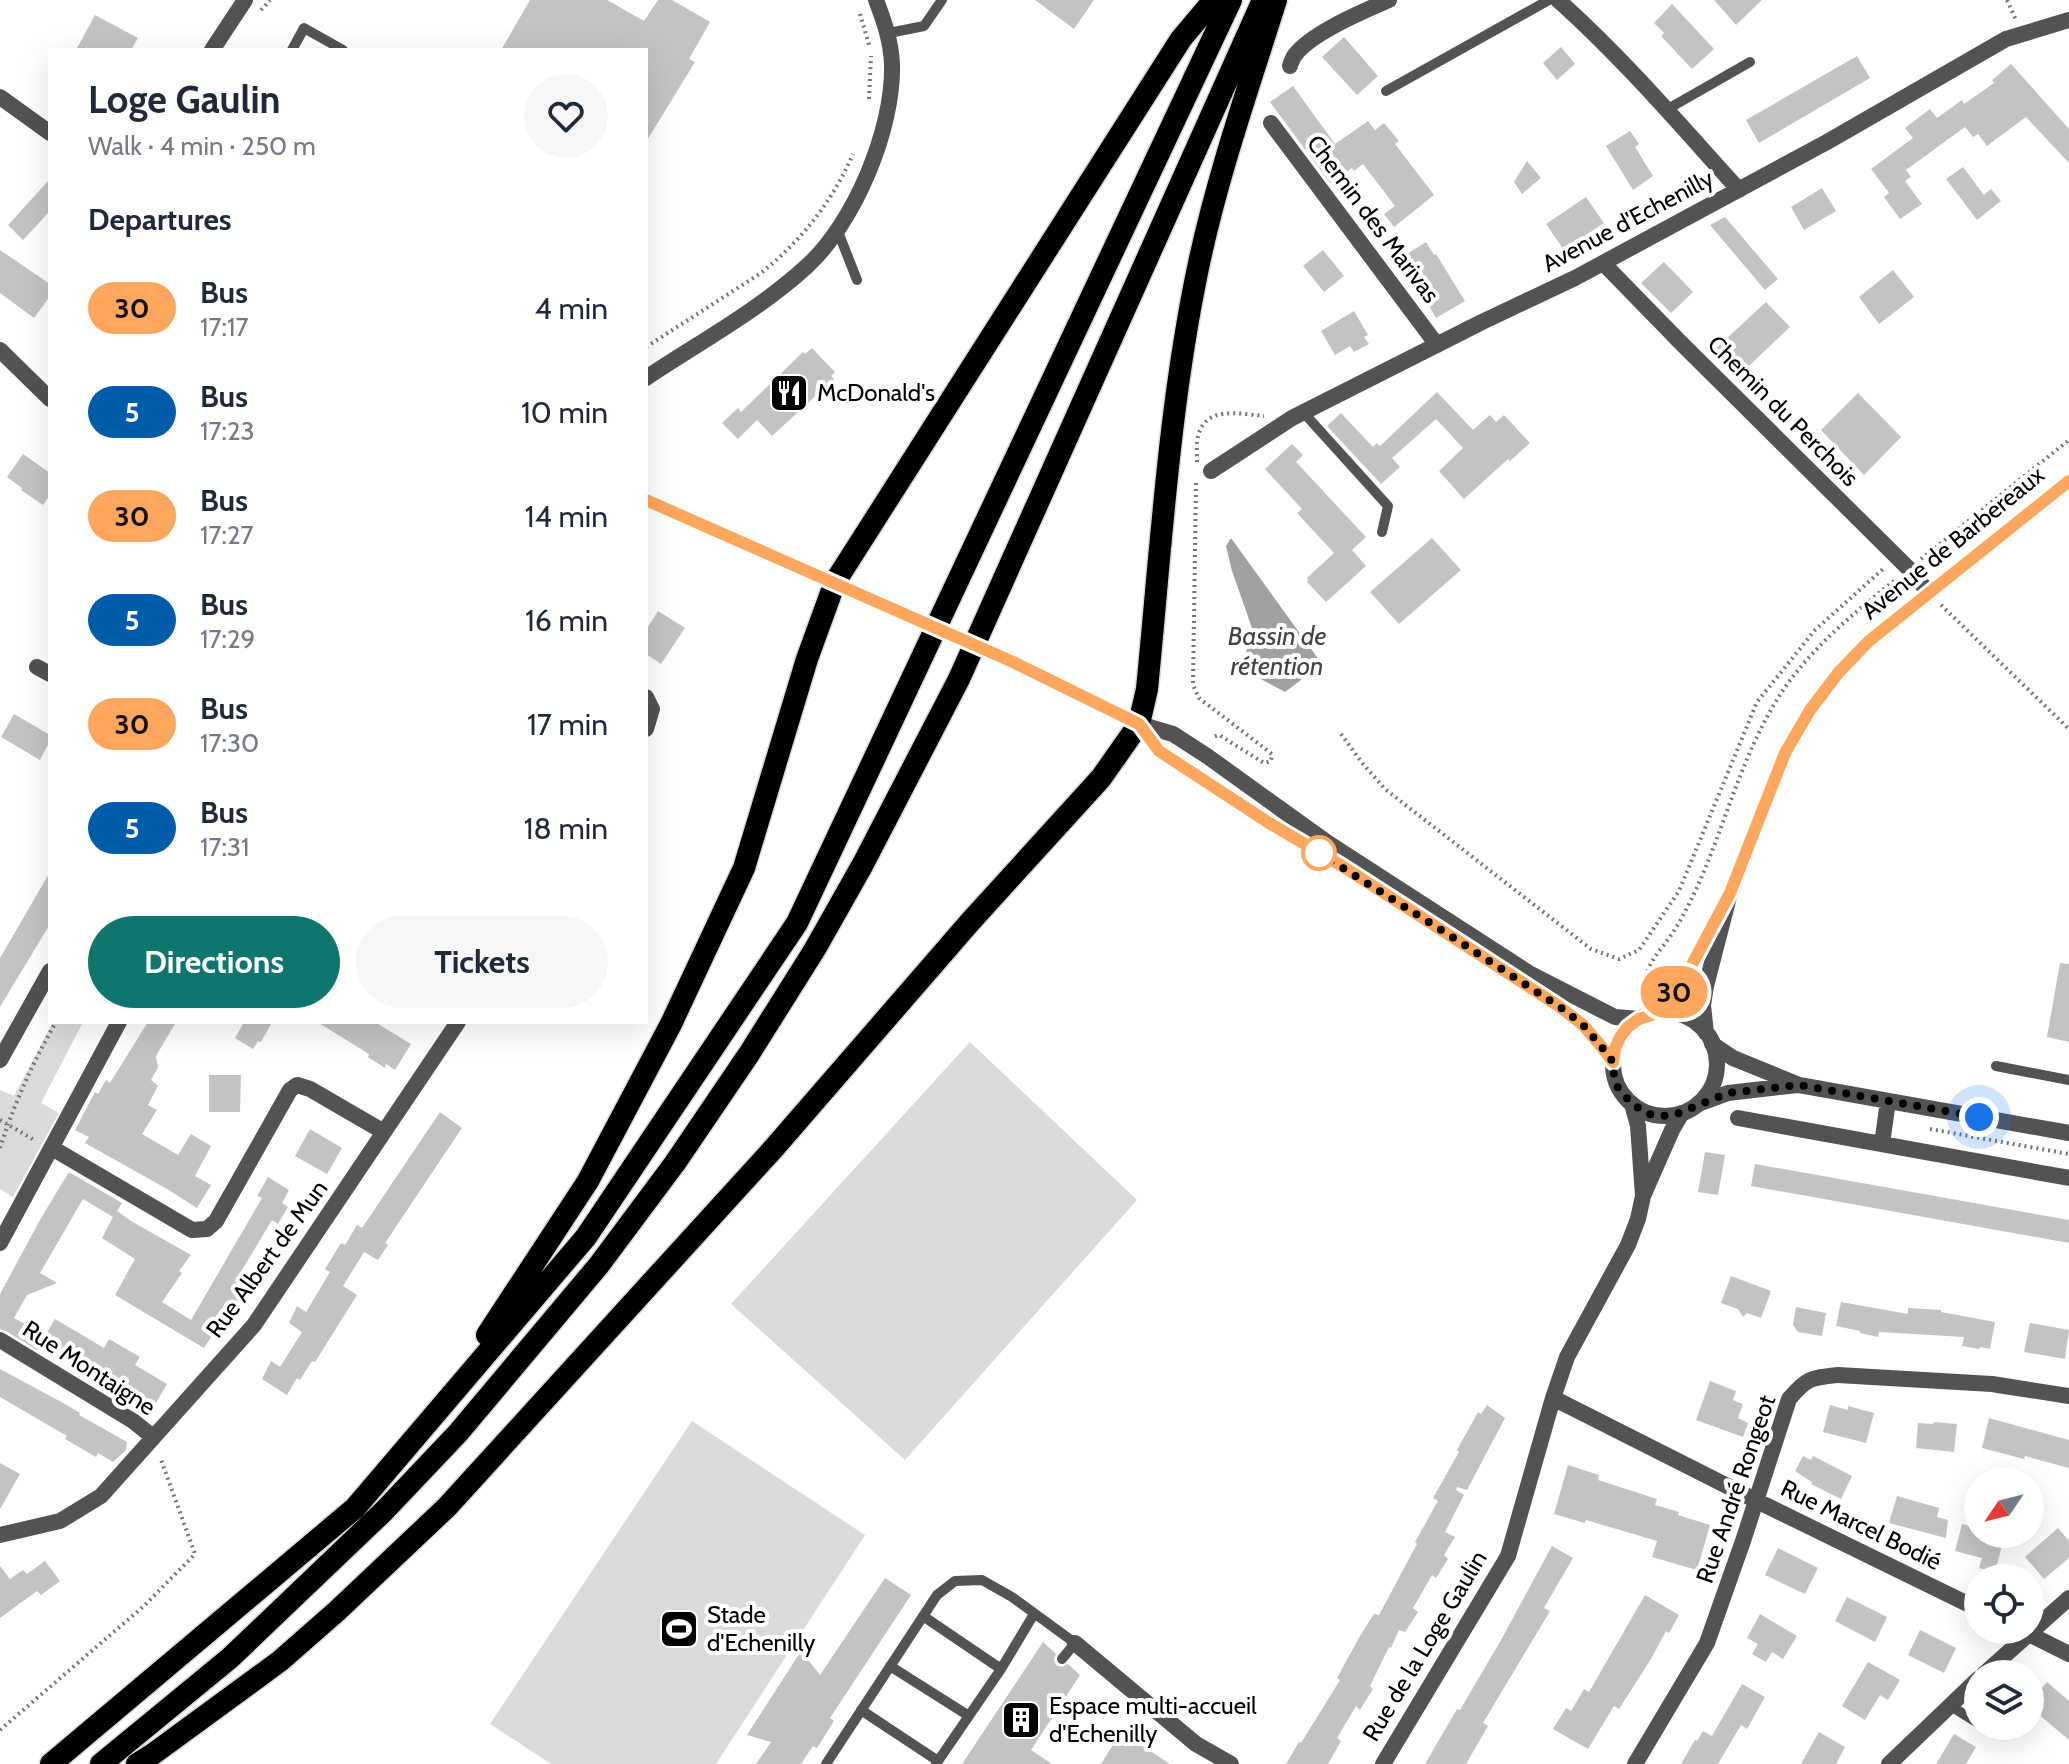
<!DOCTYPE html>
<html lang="en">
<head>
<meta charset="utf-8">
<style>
	body { margin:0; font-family:Cabin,sans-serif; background:#f6f6f7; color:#1f2937; height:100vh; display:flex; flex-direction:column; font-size:30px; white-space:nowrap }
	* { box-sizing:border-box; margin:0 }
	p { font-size:26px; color:#747a83 }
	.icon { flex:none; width:44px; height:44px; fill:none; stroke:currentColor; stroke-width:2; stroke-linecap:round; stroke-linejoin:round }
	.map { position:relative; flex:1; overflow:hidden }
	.panel { position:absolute; left:48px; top:48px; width:600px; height:976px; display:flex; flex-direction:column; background:#fff; border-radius:0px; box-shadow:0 8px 32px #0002 }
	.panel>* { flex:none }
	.badge { padding:0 16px; border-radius:26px; font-size:28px; line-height:52px }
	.needle { width:52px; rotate:235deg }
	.fabs { position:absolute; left:1964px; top:1468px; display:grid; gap:16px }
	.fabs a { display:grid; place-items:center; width:80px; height:80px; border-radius:50%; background:#fff; box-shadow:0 8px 32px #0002; font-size:40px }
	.you { position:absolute; width:40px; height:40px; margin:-20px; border:6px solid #fff; border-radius:50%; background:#1a73e8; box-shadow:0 0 0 12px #1a73e833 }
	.map>.badge { position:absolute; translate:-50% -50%; box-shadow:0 0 0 4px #fff }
	h2 { padding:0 40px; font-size:30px; line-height:72px }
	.round { display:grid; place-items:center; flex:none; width:84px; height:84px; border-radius:42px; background:#f6f6f7 }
	.summary { display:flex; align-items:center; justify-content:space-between; height:136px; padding:0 40px }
	h1 { font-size:38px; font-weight:800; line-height:60px }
	.action { display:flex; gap:16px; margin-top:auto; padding:16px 40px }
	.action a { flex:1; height:92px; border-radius:48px; background:#0f766e; color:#fff; font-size:32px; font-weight:800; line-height:92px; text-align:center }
	.action a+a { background:#f6f6f7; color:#1f2937 }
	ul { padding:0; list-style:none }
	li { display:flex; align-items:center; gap:24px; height:104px; padding:0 40px }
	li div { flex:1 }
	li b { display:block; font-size:30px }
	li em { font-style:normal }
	li .badge { min-width:88px; font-weight:700; text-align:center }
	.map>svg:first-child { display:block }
	.green { fill:#dadada }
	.water { fill:#a1a1a1 }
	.building { fill:#c3c3c3 }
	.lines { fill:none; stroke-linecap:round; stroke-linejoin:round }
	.trunk-casing { stroke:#dbdbdb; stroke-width:25 }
	.path { stroke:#757575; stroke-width:4; stroke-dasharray:2 4; stroke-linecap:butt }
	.service { stroke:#535353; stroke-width:10 }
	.minor { stroke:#535353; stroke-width:16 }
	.tertiary { stroke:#535353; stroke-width:16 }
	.trunk { stroke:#000; stroke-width:22 }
	.tertiary-bridge { stroke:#535353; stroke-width:16 }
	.line-casing { stroke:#fff; stroke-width:18 }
	.line { stroke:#ffa75e; stroke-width:12 }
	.walk { stroke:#000; stroke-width:8; stroke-dasharray:0 14.4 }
	.stop-dot { fill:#fff; stroke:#ffa75e; stroke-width:4 }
	.labels { text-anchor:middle; stroke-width:8; stroke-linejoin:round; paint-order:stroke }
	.street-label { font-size:24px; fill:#000; stroke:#fff }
	.poi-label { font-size:24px; fill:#000; stroke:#fff; text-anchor:start }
	.water-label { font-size:26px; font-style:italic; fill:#424242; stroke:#fff }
</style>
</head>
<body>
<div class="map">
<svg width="2069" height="1764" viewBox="0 0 2069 1764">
	<rect width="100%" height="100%" fill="#fff"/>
	<!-- green -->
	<path class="green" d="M53,1022H83L41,1103L59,1113L13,1197L0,1189V1090L14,1096Z
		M970,1042L1137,1200L905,1460L731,1304Z
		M692,1421L865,1535L716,1764H551L490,1724Z"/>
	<!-- water -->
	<path class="water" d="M1231,538L1322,664L1285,692L1242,669L1252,628L1232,571L1226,546Z"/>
	<!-- building -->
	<path class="building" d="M530,0H607L644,21L658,0H672L710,22L689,59L695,62L646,142V50H501Z
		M1035,0H1094L1074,29Z
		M1714,0H1762L1736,25Z
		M1672,4L1714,49L1692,69L1661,36L1664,33L1654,23Z
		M95,15L138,38L131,50H76Z
		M1344,37L1378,76L1357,95L1322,57Z
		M1561,47L1575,64L1557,80L1543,63Z
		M1857,56L1870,78L1759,143L1746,120Z
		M2011,64L2069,129V163L2026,117L1987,146L1978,134L1973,137L1965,127L1906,170L1911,177L1905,181L1922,204L1900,219L1884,197L1889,193L1871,169L1913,138L1905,128L1930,109L1937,118L1962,100L1964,104L1994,83L1992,80Z
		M1293,86L1335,144L1368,121L1375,130L1384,123L1399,141L1395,144L1434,195L1394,227L1384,214L1395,206L1363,164L1354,171L1352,168L1330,183L1270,102Z
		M1630,131L1639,144L1635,147L1653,176L1633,190L1606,146Z
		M1527,161L1541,178L1522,194L1514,182Z
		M1963,167L1984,195L1991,189L2001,201L1977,220L1946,179Z
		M50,179V211L23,240L8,225Z
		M1822,188L1836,211L1804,230L1791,207Z
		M1586,197L1604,223L1564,250L1546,224Z
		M1725,217L1778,279L1765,290L1710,225Z
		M1426,242L1434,255L1436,254L1465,301L1436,318L1408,270L1414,267L1407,254Z
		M0,250L50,284V296L34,318L0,293Z
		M1323,250L1344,276L1324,292L1303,266Z
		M1664,262L1693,292L1671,313L1641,283Z
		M1893,270L1914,297L1879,324L1859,297Z
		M1766,302L1790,327L1736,378L1711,353Z
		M1354,311L1368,335L1364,337L1369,344L1354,352L1350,346L1335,355L1321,331Z
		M812,348L835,372L831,376L834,379L772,436L757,420L738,439L722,423L738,408L741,412L803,352L805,354Z
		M1437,392L1473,430L1490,415L1496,422L1504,415L1530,443L1510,461L1508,459L1464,499L1439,471L1463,448L1436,419L1392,458L1400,467L1381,484L1327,426L1341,413L1373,447L1377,443L1380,446Z
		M1858,393L1901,437L1864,475L1821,430Z
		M1292,444L1303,455L1296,462L1366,537L1352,550L1366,566L1326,602L1307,582L1308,581L1307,578L1334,553L1297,513L1302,509L1265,469Z
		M23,454L50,473V495L43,505L21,490L22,488L7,477Z
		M1432,538L1461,570L1399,624L1370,592Z
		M658,611L685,628L661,664L646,654V630Z
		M14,714L50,735V741L40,760L1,737Z
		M50,872V924L0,1007V958Z
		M2060,963L2069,964V1042L2047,1037Z
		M148,1022H176L156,1056L158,1067L151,1080L158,1086L148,1105L157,1110L142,1134L178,1155L191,1134L211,1146L195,1176L211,1185L197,1208L167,1189L85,1143L89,1137L75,1130L95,1092L98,1094L106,1080L110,1083Z
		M244,1022H272L261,1042L258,1041L253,1049L235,1038Z
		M317,1022H375L411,1044L395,1070L386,1064L385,1068L368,1057L369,1054Z
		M209,1075H241L240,1112H209Z
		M440,1112L462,1128L385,1243L388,1245L378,1260L364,1252L343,1286L357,1295L315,1362L312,1361L300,1380L297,1378L287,1395L262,1379L271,1361L280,1367L302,1332L289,1323L297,1306L306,1312L330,1272L325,1269L341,1243L345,1245L357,1225L362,1228Z
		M310,1129L342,1148L327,1174L295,1156Z
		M1705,1152L1725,1155L1718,1195L1698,1192Z
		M1755,1164L2069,1220V1243L1751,1186Z
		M69,1172L122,1203L117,1211L131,1221L191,1255L179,1271L182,1273L162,1302L191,1320L262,1198L257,1196L268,1177L289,1190L282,1203L288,1207L278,1224L272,1220L242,1270L248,1273L239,1288L245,1291L236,1306L230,1302L212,1331L214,1332L204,1348L115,1295L135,1259L102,1238L113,1217L83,1199L40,1273L57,1283L27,1295L14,1318L46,1335L37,1350L6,1331L0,1329V1294L41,1218Z
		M1731,1276L1771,1291L1761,1318L1747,1313L1743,1317L1738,1309L1721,1303Z
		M1841,1302L1908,1314V1308L1941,1310V1312L1995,1322L1990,1349L1980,1347L1979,1349L1962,1346L1964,1337L1879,1332L1878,1337L1860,1333V1331L1836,1326Z
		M1796,1307L1826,1313L1822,1336L1798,1332L1793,1325Z
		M55,1319L104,1348L109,1339L140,1357L135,1365L167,1384L154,1406L139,1398L140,1396L42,1341Z
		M2030,1323L2069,1330L2065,1359L2024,1352Z
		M0,1369L65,1404L80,1413L79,1415L127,1442L126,1450L113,1462L98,1453L96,1457L65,1439L67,1436L0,1397Z
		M1710,1381L1736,1391L1733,1400L1743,1404L1738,1418L1748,1423L1743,1437L1696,1420Z
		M1487,1405L1505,1418L1467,1490L1457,1487L1456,1490L1464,1495L1445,1532L1455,1537L1444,1555L1448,1559L1436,1578L1432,1575L1413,1608L1418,1612L1405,1632L1399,1630L1391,1648L1389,1647L1370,1686L1373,1689L1360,1710L1356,1706L1337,1738L1341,1741L1328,1764H1286L1299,1742L1301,1743L1340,1680L1337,1678L1360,1636L1374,1614L1379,1615L1417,1544L1415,1542L1438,1501L1433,1498L1459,1452L1457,1450L1478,1412L1481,1414Z
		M1830,1405L1848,1410V1406L1874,1413L1866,1443L1823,1432Z
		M1989,1418L2069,1440V1468L2025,1456L2024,1459L1982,1448Z
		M1934,1422L1957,1424L1954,1452L1916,1448L1918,1423L1933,1424Z
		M1803,1456L1811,1460L1813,1456L1852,1476L1841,1499L1811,1484L1812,1482L1795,1471Z
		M0,1463L20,1474L0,1509Z
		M1568,1465L1599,1475L1598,1480L1657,1499L1655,1505L1679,1512L1678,1515L1710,1525L1697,1570L1652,1557L1657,1541L1586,1520L1585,1523L1554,1514Z
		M1897,1496L1939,1508L1937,1517L1948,1520L1946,1538L1889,1523Z
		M1962,1524L1978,1528V1534H2005L1995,1572L1979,1568L1982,1558L1955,1551Z
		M2058,1528L2069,1541V1558L2044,1579L2025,1557Z
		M1552,1546L1573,1558L1544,1608L1550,1611L1483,1723L1488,1726L1466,1764H1425L1457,1709L1460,1710L1501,1640Z
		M1778,1548L1818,1568L1805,1594L1765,1575Z
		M45,1561L60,1581L41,1595L37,1591L0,1618V1566L10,1579L23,1570L27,1574Z
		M885,1578L911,1595L830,1718L834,1721L817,1748L813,1746L801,1764H756L771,1742L747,1735L801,1651L820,1675Z
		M1645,1595L1679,1615L1669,1633L1666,1631L1651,1659L1619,1709L1614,1706L1588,1749L1553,1729L1566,1708L1571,1711L1584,1689L1589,1692Z
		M1847,1597L1887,1617L1875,1642L1835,1621Z
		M1760,1614L1797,1636L1783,1659L1772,1652L1766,1662L1752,1654L1758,1644L1747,1638Z
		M1920,1630L1956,1648L1944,1673L1908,1655Z
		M1043,1642L1056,1654L1054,1659L1056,1665L1062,1667L1068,1664L1080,1675L1031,1750L1052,1764H962Z
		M1868,1662L1900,1680L1888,1700L1880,1695L1865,1720L1842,1706Z
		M2047,1682L2069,1701V1740L2030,1707V1701Z
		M1742,1684L1765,1697L1747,1729L1741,1725L1718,1764H1681L1695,1740L1697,1741L1703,1731L1712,1736Z
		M1121,1732L1170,1764H1101Z
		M1819,1732L1845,1747L1836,1764H1801Z
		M1954,1734L1976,1747L1966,1764H1936Z"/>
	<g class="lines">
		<!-- trunk casing -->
		<g class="trunk-casing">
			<path id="trunk" d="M487,1335L588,1181L671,1024L744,868L807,659L835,582L1181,39L1214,0
				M51,1764L355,1508L586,1237L797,923L1231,0
				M101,1764L230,1658L384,1511L458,1433L599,1265L675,1163L749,1054L815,949L863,864L959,679L1263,0
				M137,1764L153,1754L280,1661L337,1611L447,1507L774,1148L970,922L1101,778L1139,724L1147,689C1161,548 1169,406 1198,268C1217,177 1248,89 1276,0"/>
		</g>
		<!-- path -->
		<path class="path" d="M2007,0L2016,20
			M261,10L270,0
			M860,14L870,48
			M869,99L871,56
			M646,347L761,273C802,240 832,202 853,154
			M1197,462C1197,454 1196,444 1198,436C1206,405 1240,414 1264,416
			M1196,483L1193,685L1199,698L1272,754L1271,761L1264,763L1219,735L1213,737
			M1921,559L2069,440
			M1941,605L2069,729
			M1341,734L1363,764L1385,789L1591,949L1619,959L1639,950L1679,891L1757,702L1815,630L1883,569
			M1646,1001C1638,967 1661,953 1677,926C1722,850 1735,759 1786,686C1816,644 1855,612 1895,580
			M0,1120L36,1141
			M1930,1129L2069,1154
			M0,1148C14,1104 33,1062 56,1022
			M0,1730L145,1605L195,1554L160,1457"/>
		<!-- service -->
		<path class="service" d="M889,33L924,26L942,0
			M292,50L304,28L343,50
			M1386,91L1549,0
			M1666,110L1750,62
			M837,229L857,280
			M1303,412L1388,506L1382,532
			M1996,1066L2069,1080
			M923,1616L1001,1669
			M890,1666L969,1716
			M1949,1705L1978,1723
			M861,1710L938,1761
			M826,1764L937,1595L955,1581L982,1580L1012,1597L1075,1643L1062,1659
			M936,1764L1001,1669L1034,1614"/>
		<!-- minor -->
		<path class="minor" d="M1558,0C1623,58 1680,125 1739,190
			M212,50L245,0
			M1290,66C1290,65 1294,55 1295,55C1311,33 1364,11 1389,0
			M1271,123L1437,345
			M1603,263L1681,343L1909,569L1929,593
			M0,350L50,399
			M646,378C700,342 759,310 806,267C854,224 894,129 892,64C891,41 884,21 876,0
			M1211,471L1292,418L1482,322L1575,278L1827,142L2006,39L2069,20
			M37,667L50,674
			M646,697L652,709L646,729
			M1712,1044L1733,1058L1799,1085L2069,1133
			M0,1060L50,971
			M1632,1104L1638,1126L1643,1196L1672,1130L1682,1113
			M1698,1104L1728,1093L1797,1085
			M1738,1118L2069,1178
			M1882,1144L1888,1101
			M52,1148L192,1230L207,1229L216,1221L290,1090L297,1085L310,1089L384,1132
			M0,1243L119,1022
			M0,1340L133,1421L153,1437
			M1553,1398L1757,1501L1978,1609
			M0,1535L60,1521L101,1496L254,1325L458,1022
			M2021,1630L2069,1654
			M1075,1643L1196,1744L1231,1764
			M1984,1674L2069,1598
			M1383,1764L1508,1556L1553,1398L1567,1357L1628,1245L1638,1219L1643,1196
			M1635,1764L1707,1643L1743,1541L1789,1399C1807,1378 1810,1378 1838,1375L1992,1384L2069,1396
			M1889,1764L1978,1679"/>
		<!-- tertiary -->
		<path class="tertiary" d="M0,97L50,133
			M646,500L907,615
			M1013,662L1139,724L1173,734L1207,756L1328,843L1529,973L1615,1017L1639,1019
			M1139,724L1159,751L1269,823L1342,866L1443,931L1560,1007L1583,1025L1601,1046L1613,1062
			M1661,1012L1688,972L1714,922
			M1613 1064a52 52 0 1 1 104 0a52 52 0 1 1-104 0Z
			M1706,1033L1703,1005L1706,986L1730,893L1785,753L1810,710L1839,672L1869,641L2069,481"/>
		<!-- trunk -->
		<use href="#trunk" class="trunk"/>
		<!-- tertiary-bridge -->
		<path class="tertiary-bridge" d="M907,615L1013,662"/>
	</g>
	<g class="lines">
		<!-- line casing -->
		<g class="line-casing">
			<path id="line" d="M646,500L1013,662L1139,724L1159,751L1269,823L1342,866L1443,931L1560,1007L1583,1025L1601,1046L1613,1062L1615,1049L1620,1037L1628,1027L1639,1019L1661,1012L1688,972L1730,893L1785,753L1810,710L1839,672L1869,641L2069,481"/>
		</g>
		<!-- line -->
		<use href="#line" class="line"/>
		<!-- walk -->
		<path class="walk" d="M1319,853L1443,931L1560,1007L1583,1025L1601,1046L1613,1062L1614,1076L1618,1088L1632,1104L1648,1114L1661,1116L1674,1115L1728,1093L1799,1085L1979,1117"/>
	</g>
	<!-- icons -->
	<defs>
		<g id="restaurant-square" transform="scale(2)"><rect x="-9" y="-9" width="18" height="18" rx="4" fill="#000" stroke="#fff"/><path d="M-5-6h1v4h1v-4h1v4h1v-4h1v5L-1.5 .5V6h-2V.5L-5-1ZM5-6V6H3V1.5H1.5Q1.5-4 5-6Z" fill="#fff"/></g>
		<g id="stadium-square" transform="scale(2)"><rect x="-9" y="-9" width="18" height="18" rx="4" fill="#000" stroke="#fff"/><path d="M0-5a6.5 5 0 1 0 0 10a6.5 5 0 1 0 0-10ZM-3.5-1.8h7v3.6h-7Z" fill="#fff"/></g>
		<g id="building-square" transform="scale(2)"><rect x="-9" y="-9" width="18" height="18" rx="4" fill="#000" stroke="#fff"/><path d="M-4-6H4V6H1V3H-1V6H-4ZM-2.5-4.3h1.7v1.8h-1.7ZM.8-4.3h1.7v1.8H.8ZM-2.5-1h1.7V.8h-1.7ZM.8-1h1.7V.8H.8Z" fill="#fff"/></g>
	</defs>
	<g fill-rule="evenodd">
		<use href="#restaurant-square" x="789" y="393"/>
		<use href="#stadium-square" x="679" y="1629"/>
		<use href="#building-square" x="1021" y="1720"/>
	</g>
	<!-- markers -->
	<circle class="stop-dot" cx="1319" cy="853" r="16"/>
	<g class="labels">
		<!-- street labels -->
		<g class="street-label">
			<text transform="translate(1373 219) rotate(53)" y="8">Chemin des Marivas</text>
			<text transform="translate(1628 221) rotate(-28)" y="8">Avenue d'Echenilly</text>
			<text transform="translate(1783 411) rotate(45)" y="8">Chemin du Perchois</text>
			<text transform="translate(1953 543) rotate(-39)" y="8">Avenue de Barbereaux</text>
			<text transform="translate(267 1259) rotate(-54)" y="8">Rue Albert de Mun</text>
			<text transform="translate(89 1368) rotate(33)" y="8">Rue Montaigne</text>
			<text transform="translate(1736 1489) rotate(-71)" y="8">Rue André Rongeot</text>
			<text transform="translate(1861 1525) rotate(26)" y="8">Rue Marcel Bodié</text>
			<text transform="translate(1425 1646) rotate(-59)" y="8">Rue de la Loge Gaulin</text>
		</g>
		<!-- poi labels -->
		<g class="poi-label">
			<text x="817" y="401">McDonald's</text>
			<text x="707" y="1623">Stade<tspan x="707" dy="28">d'Echenilly</tspan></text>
			<text x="1049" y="1714">Espace multi-accueil<tspan x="1049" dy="28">d'Echenilly</tspan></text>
		</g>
		<!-- water labels -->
		<g class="water-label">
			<text x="1277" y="645">Bassin de<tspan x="1277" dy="30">rétention</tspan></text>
		</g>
	</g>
</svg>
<div class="fabs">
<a><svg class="needle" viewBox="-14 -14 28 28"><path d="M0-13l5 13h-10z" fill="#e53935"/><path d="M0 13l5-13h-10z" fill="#747a83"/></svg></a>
<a><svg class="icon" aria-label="locate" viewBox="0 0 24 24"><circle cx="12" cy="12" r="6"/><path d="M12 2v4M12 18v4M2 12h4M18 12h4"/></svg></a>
<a><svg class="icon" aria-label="layers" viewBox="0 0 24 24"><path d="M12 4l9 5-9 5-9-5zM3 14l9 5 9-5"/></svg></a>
</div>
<div class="you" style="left:1979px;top:1117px"></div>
<b class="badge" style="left:1674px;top:992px;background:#ffa75e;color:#111">30</b>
<section class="panel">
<div class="summary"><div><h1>Loge Gaulin</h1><p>Walk · 4 min · 250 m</p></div><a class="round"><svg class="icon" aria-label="heart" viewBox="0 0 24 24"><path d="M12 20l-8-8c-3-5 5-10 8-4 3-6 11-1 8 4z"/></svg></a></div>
<h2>Departures</h2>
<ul>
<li><span class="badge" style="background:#ffa75e;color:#111">30</span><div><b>Bus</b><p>17:17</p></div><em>4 min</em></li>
<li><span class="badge" style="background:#005baa;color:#fff">5</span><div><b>Bus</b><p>17:23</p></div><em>10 min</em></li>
<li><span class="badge" style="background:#ffa75e;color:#111">30</span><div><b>Bus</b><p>17:27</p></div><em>14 min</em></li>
<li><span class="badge" style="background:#005baa;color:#fff">5</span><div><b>Bus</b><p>17:29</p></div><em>16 min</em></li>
<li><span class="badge" style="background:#ffa75e;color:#111">30</span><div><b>Bus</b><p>17:30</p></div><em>17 min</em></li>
<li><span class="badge" style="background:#005baa;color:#fff">5</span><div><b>Bus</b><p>17:31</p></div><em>18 min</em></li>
</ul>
<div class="action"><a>Directions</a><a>Tickets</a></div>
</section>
</div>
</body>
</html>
